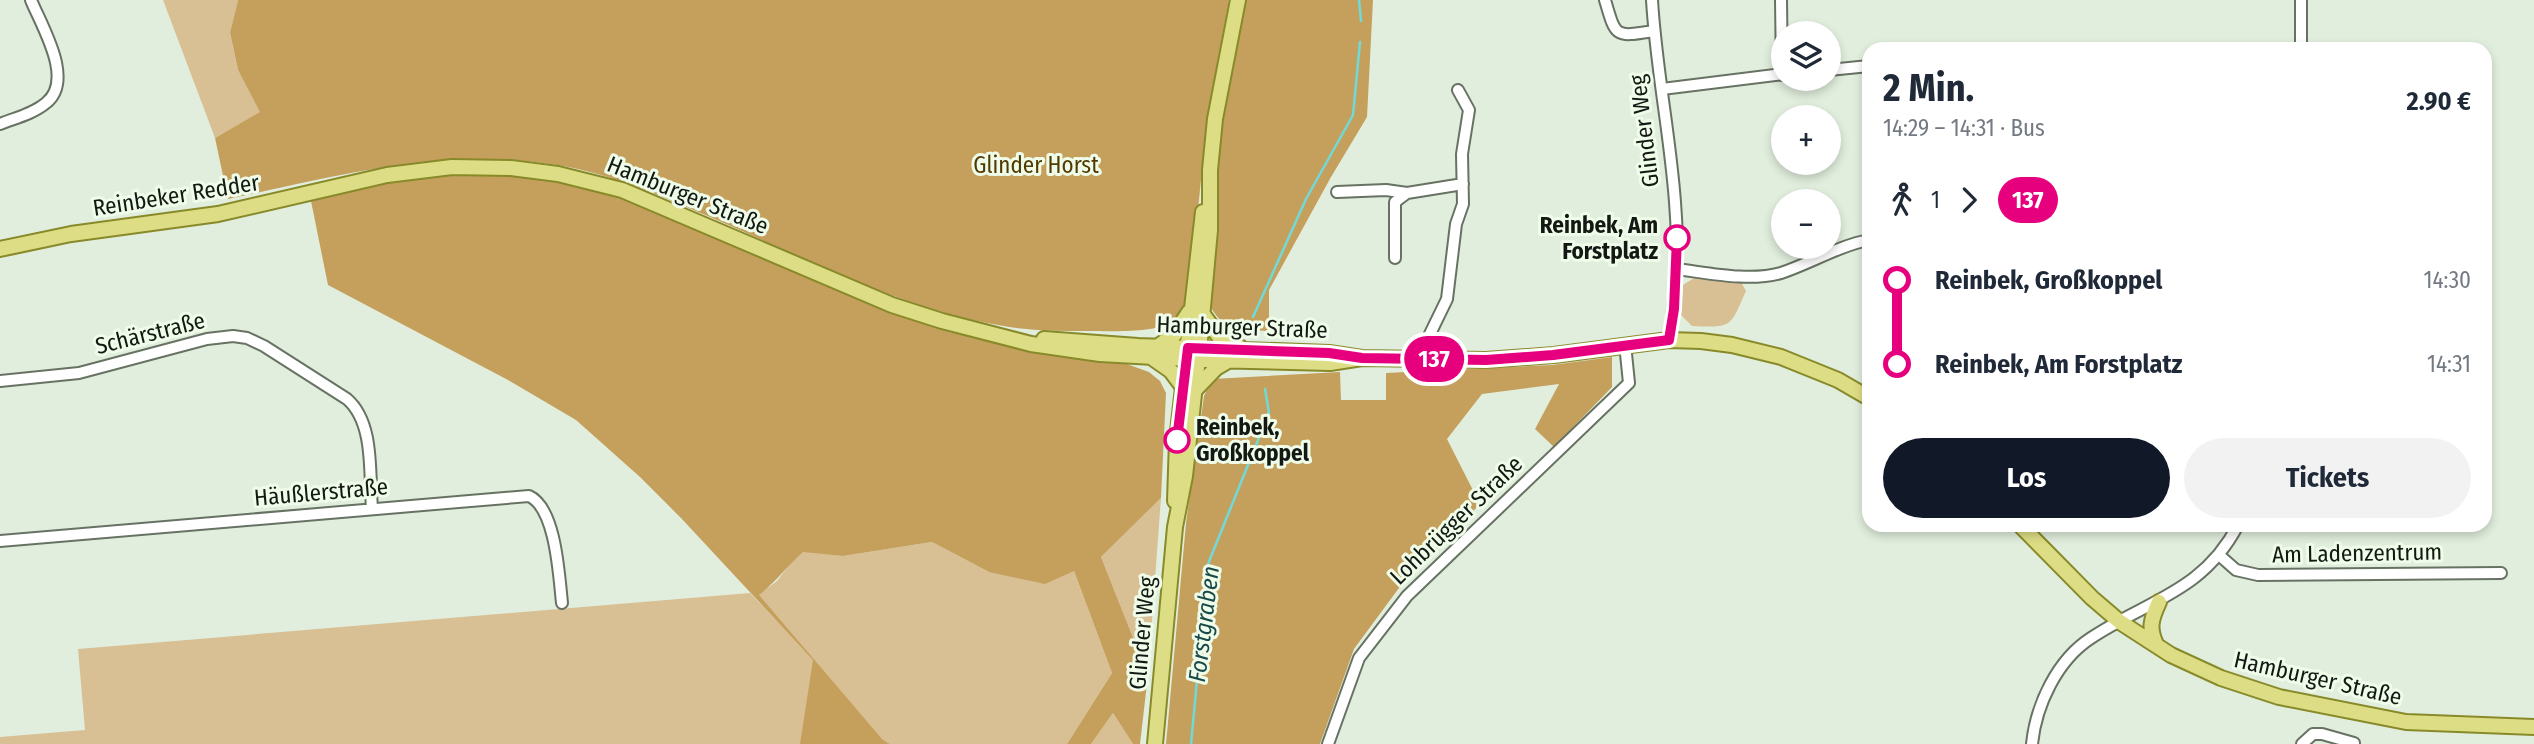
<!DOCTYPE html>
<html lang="de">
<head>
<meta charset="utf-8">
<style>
	body { margin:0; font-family:"Fira Sans Condensed",sans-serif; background:#f2f2f3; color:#1f2937; height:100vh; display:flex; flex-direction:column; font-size:26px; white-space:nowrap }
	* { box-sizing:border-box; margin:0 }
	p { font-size:23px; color:#747a83 }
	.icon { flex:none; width:38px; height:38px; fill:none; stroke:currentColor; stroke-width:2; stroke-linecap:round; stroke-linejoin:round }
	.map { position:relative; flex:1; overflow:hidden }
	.side { position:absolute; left:1862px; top:42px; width:630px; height:490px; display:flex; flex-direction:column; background:#fff; border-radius:21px; box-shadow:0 4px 10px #0003 }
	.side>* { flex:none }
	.badge { padding:0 14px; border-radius:23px; font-size:24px; line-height:46px }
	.fabs { position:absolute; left:1771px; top:21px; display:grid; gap:14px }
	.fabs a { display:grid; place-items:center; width:70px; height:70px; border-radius:50%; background:#fff; box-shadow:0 4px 10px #0003; font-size:35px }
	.map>.badge { position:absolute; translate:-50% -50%; box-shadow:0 0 0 4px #fff }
	.legs { display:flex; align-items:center; gap:10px; height:77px; padding:0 21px; font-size:23px }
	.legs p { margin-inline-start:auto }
	.overview { display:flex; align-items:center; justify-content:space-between; height:119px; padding:0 21px }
	h1 { font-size:38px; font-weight:700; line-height:52px }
	.primary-button { display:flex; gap:14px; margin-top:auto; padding:14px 21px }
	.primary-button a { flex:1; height:80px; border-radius:42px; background:#111827; color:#fff; font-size:28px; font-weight:700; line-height:80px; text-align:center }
	.primary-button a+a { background:#f2f2f3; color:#1f2937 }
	ul { padding:0 21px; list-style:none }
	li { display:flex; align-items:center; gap:24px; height:84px; font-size:26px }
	li i { display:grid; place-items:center; width:10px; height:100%; margin:0 9px; background:currentColor }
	li i::after { content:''; width:18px; height:18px; margin:-9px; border:5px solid; border-radius:50%; background:#fff }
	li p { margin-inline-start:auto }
	li:first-child i { background:linear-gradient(#0000 50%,currentColor 0) }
	li:last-child i { background:linear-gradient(currentColor 50%,#0000 0) }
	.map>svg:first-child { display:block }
	.green { fill:#d9c094 }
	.forest { fill:#c5a05c }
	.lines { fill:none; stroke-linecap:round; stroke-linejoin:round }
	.stream { stroke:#71dad8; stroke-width:2.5 }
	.minor-casing { stroke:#677263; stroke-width:14 }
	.major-casing { stroke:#888a29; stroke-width:18 }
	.minor { stroke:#fff; stroke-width:10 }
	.major { stroke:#dddd86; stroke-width:14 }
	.line-1-casing { stroke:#fff; stroke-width:16 }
	.line-1 { stroke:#e6007e; stroke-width:10 }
	.stop-1-dot { fill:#fff; stroke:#e6007e; stroke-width:3.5 }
	.labels { text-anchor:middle; stroke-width:6; stroke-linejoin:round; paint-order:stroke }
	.street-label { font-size:23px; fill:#131812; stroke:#effcea }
	.park-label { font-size:23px; fill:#523900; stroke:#effcea }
	.stop-label { font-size:23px; font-weight:bold; fill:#131812; stroke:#effcea; text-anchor:end }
	.water-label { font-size:24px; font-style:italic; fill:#194948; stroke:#effcea }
</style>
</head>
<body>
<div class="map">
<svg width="2534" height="744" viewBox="0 0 2534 744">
	<rect width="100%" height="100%" fill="#e1eedd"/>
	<!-- green -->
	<path class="green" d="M163,0H238L230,34L238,70L261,112L215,138Z
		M1694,278L1741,282L1746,291C1730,327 1733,328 1692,326L1681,315L1683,285Z
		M1161,498L1148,675L1101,557Z
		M932,542L989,572L1074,571L1112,673L1067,744H890L882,739L800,744H0V737L85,730L78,649L750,593L807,653L758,595L777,581L789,565L803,551L843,556Z
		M1113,713L1133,744H1091Z"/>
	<!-- forest -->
	<path class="forest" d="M238,0H1229L1207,118L1189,302C1182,308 1175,319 1167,324C1150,333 1108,331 1088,331C1058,331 1028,331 998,325C900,308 807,259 717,220C665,198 613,174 557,165C444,146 338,176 228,199L215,138L260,112L238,70L230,33Z
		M1246,0H1373L1367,117L1331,177L1269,290V331C1234,330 1225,333 1207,301L1223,120Z
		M460,174L509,175L557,182L596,191L650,208L843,293L949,332L1054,354L1124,363L1149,372L1160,381L1166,393L1161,498L1101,557L1148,675L1140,744H1133L1113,713L1091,744H1067L1112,673L1074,571L1045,584L989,572L932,542L843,556L803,552C787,566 776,582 759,595L882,739L890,744H800L813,660L681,518L640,477L576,420L508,380L328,285L311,201L386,182Z
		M1612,357V387L1554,447L1535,429L1559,384L1482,394L1447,439L1480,504L1399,588L1354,649L1320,744H1166L1186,523L1204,396L1212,379L1340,372L1341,400H1386V373L1552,365Z"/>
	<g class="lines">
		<!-- stream -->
		<path class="stream" d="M1359,0L1361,21
			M1253,317L1306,199L1353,115L1360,42
			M1191,744L1208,564L1269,413L1265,389"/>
		<!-- minor casing -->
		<g class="minor-casing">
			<path id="minor" d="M1605,0C1616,38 1615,37 1654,31
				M1652,0C1656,68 1670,134 1675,202C1679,248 1676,294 1669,340
				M1781,0L1782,75
				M2301,0V49
				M1829,70L1869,66
				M1662,89L1783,74
				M0,124C15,118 33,114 46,103C75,80 42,27 31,0
				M1337,192L1386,190L1407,193L1463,184
				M1395,258V202L1407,193
				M1676,269C1709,273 1749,282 1781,273C1811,263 1838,246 1869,240
				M1426,359L1428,338L1447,299L1456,224L1463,204L1462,154L1469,110L1458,90
				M0,381L79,373L207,339L233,336L247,338L264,346L347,399C375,423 369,475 372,508
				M0,541L529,496C556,508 559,576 562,603
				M2219,555L2236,570L2258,575L2501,573
				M1328,744L1359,658L1407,596L1629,383L1625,344
				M2032,744C2036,705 2057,660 2091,638C2148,600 2203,592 2238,525
				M2302,744L2313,734H2322L2354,743"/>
		</g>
		<!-- major casing -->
		<g class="major-casing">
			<path id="major" d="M0,249L71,234L218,214L387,175L452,167L511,168L558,174L622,190L892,305L942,321L1031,344L1100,354L1208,360L1330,363L1362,358
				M1202,313L1220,338L1241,348
				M1044,339L1138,346L1329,353L1362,358L1486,360L1554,355L1669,340L1701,341L1732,345L1781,357L1838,380L1869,398
				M1157,347L1174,335L1189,312
				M1151,357L1171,371L1183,387
				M1193,392L1216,368L1228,361
				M1175,501L1177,440L1203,212
				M2020,525L2092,598L2120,622L2171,655L2221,678L2279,697L2406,722L2534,727
				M2157,646C2148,629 2151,619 2159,602
				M1155,744L1175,527L1185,476L1200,340L1210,230V170L1215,119L1238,0"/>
		</g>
		<!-- minor -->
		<use href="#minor" class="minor"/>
		<!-- major -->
		<use href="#major" class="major"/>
	</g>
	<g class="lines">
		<!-- line-1 casing -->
		<g class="line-1-casing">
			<path id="line-1" d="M1177,440L1188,348L1329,353L1362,358L1486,360L1553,355L1669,340L1674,309L1677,238"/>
		</g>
		<!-- line-1 -->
		<use href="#line-1" class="line-1"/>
	</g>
	<!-- markers -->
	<g class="stop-1-dot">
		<circle cx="1677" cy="238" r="12"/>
		<circle cx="1177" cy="440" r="12"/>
	</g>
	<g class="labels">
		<!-- street labels -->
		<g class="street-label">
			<text transform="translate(1644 131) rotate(-97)" y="8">Glinder Weg</text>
			<text transform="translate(176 195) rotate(-9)" y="8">Reinbeker Redder</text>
			<text transform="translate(688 195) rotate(22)" y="8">Hamburger Straße</text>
			<text transform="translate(1242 327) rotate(2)" y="8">Hamburger Straße</text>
			<text transform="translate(150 333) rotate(-14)" y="8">Schärstraße</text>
			<text transform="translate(321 492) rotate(-5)" y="8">Häußlerstraße</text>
			<text transform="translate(1456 520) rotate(-44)" y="8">Lohbrügger Straße</text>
			<text transform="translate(2357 553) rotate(-1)" y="8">Am Ladenzentrum</text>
			<text transform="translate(1142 633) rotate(-85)" y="8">Glinder Weg</text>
			<text transform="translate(2318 678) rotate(13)" y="8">Hamburger Straße</text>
		</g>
		<!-- park labels -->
		<g class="park-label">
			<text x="1036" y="173">Glinder Horst</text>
		</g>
		<!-- stop labels -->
		<g class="stop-label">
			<text x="1658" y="233">Reinbek, Am<tspan x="1658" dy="26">Forstplatz</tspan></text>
			<text x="1196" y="435" text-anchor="start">Reinbek,<tspan x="1196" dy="26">Großkoppel</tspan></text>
		</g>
		<!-- water labels -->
		<g class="water-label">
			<text transform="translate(1204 624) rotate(-83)" y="8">Forstgraben</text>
		</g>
	</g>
</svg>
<div class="fabs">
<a><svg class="icon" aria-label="layers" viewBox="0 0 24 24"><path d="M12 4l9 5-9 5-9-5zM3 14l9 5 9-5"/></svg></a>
<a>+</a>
<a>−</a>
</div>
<b class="badge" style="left:1434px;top:359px;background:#e6007e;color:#fff">137</b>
<section class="side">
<div class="overview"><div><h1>2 Min.</h1><p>14:29 – 14:31 · Bus</p></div><b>2.90 €</b></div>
<div class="legs"><svg class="icon" aria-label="walk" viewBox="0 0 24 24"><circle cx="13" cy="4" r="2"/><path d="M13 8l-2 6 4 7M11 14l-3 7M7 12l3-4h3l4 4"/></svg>1<svg class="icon" aria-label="forward" viewBox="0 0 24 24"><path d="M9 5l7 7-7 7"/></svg><b class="badge" style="background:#e6007e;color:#fff">137</b></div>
<ul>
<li><i style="color:#e6007e"></i><b>Reinbek, Großkoppel</b><p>14:30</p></li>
<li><i style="color:#e6007e"></i><b>Reinbek, Am Forstplatz</b><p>14:31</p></li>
</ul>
<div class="primary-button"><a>Los</a><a>Tickets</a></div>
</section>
</div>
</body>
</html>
